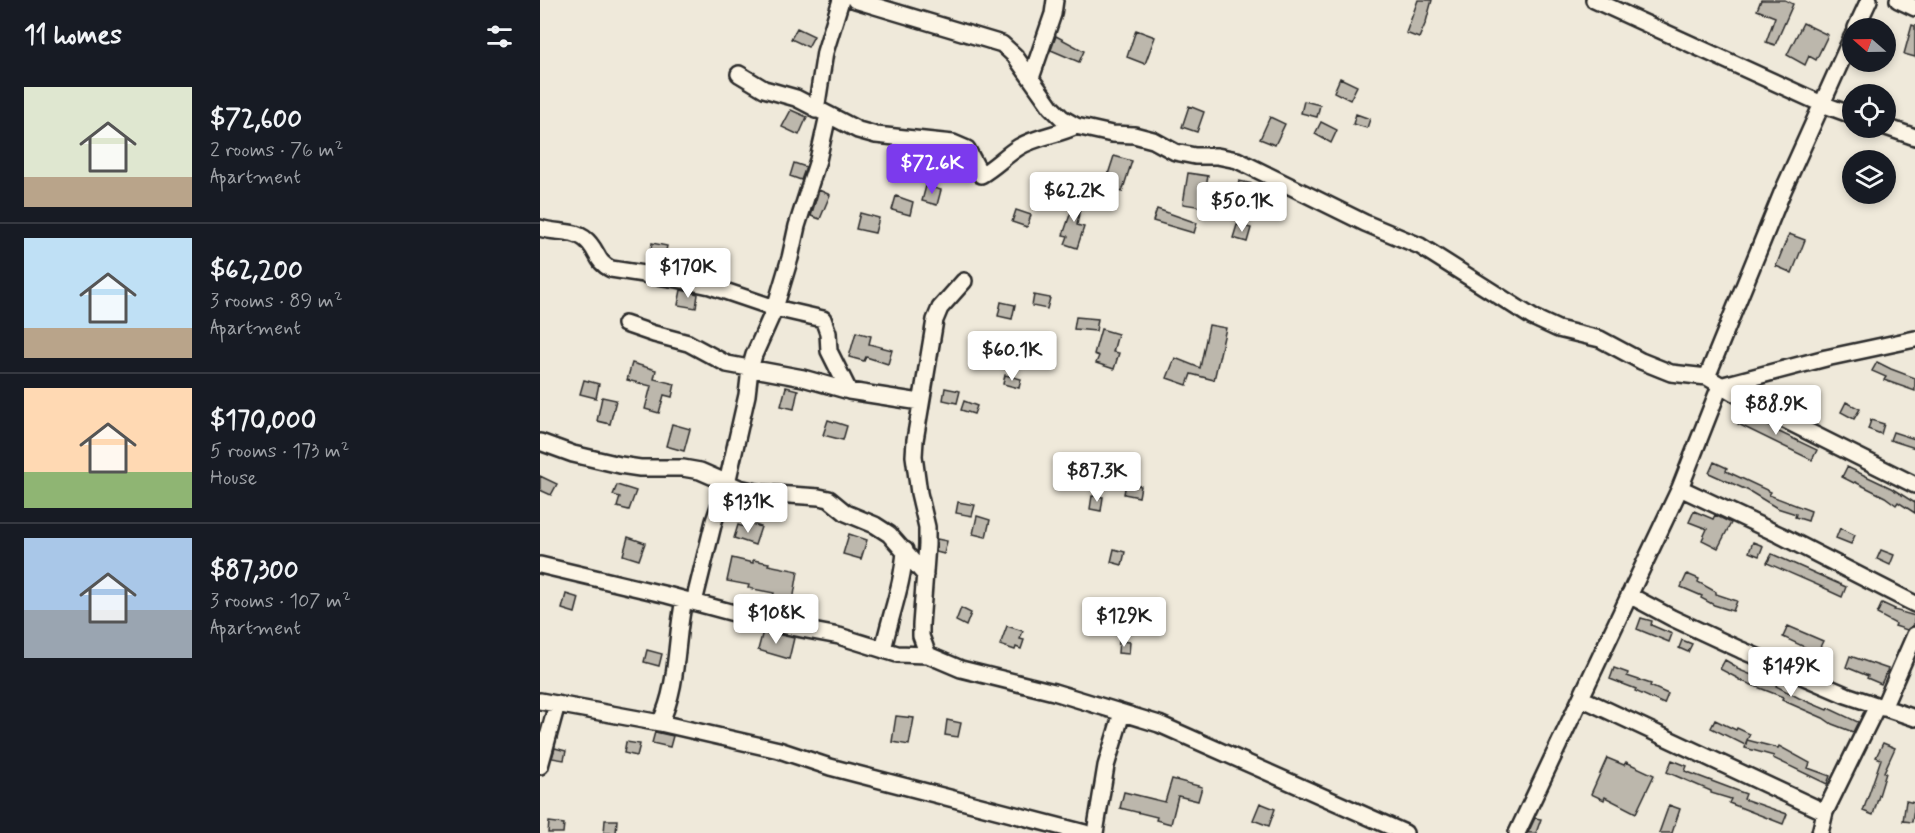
<!DOCTYPE html>
<meta charset="utf-8">
<style>
:root{--surface:#171b24;--page:#20242c;--text:#f1f3f6;--muted:#9ea1a6;--line:#363941;--accent:#7c3aed}
body{margin:0;font-family:Mynerve,sans-serif;background:var(--page);color:var(--text);height:100vh;display:flex;flex-direction:column;font-size:22px;white-space:nowrap}
*{box-sizing:border-box;margin:0}
p{font-size:20px;color:var(--muted)}
.icon{flex:none;width:33px;height:33px;fill:none;stroke:currentColor;stroke-width:2;stroke-linecap:round;stroke-linejoin:round}
.map{position:relative;flex:1;overflow:hidden}
.sheet{display:flex;flex-direction:column;background:var(--surface);width:540px}
.sheet>*{flex:none}
.needle{width:39px;rotate:290deg}
.tools{position:absolute;left:1302px;top:18px;display:grid;gap:12px}
.tools a{display:grid;place-items:center;width:54px;height:54px;border-radius:50%;background:var(--surface);box-shadow:0 3px 9px #0003;font-size:30px}
.price{position:absolute;translate:-50% -51px;padding:0 14px;border-radius:6px;background:#fff;color:#222;font-size:20px;line-height:39px;filter:drop-shadow(0 2px 3px #0008)}
.price::after{content:'';position:absolute;left:50%;top:36px;width:18px;height:14px;margin-left:-9px;background:inherit;clip-path:polygon(0 0,100% 0,50% 100%)}
.price.on{background:var(--accent);color:#fff}
ul{padding:0;list-style:none}
li{display:flex;align-items:center;gap:18px;height:150px;padding:0 24px}
li+li{border-top:2px solid var(--line)}
li span{display:grid;place-items:center;flex:none;width:168px;height:120px;border-radius:0px;color:#555}
li>.icon{margin-inline-start:auto}
span .icon{width:72px;height:72px;fill:#fffc;stroke-width:1}
li b{font-size:26px}
h2{display:flex;justify-content:space-between;align-items:center;height:72px;padding:0 24px;font-size:26px}
main{display:flex;flex:1;min-height:0}
.map>svg:first-child{display:block}
.building{fill:#bcb7ac;stroke:#2b2b2b;stroke-width:1.5}
.lines{fill:none;stroke-linecap:round;stroke-linejoin:round}
.minor-casing{stroke:#2b2b2b;stroke-width:20}
.minor{stroke:#fcf5e5;stroke-width:15}
</style>
<main>
<section class="sheet">
<h2>11 homes<svg class="icon" aria-label="filters" viewBox="0 0 24 24"><path d="M4 7h16M4 17h16"/><circle cx="9" cy="7" r="2"/><circle cx="15" cy="17" r="2"/></svg></h2>
<ul>
<li><span style="background:linear-gradient(#dfe7d0 75%,#b9a48a 0)"><svg class="icon" aria-label="home" viewBox="0 0 24 24"><path d="M3 11l9-7 9 7M6 9v11h12V9"/></svg></span><div><b>$72,600</b><p>2 rooms · 76 m²</p><p>Apartment</p></div></li>
<li><span style="background:linear-gradient(#bfe0f5 75%,#b9a48a 0)"><svg class="icon" aria-label="home" viewBox="0 0 24 24"><path d="M3 11l9-7 9 7M6 9v11h12V9"/></svg></span><div><b>$62,200</b><p>3 rooms · 89 m²</p><p>Apartment</p></div></li>
<li><span style="background:linear-gradient(#ffd9b3 70%,#8fb573 0)"><svg class="icon" aria-label="home" viewBox="0 0 24 24"><path d="M3 11l9-7 9 7M6 9v11h12V9"/></svg></span><div><b>$170,000</b><p>5 rooms · 173 m²</p><p>House</p></div></li>
<li><span style="background:linear-gradient(#a9c7e8 60%,#9aa5b1 0)"><svg class="icon" aria-label="home" viewBox="0 0 24 24"><path d="M3 11l9-7 9 7M6 9v11h12V9"/></svg></span><div><b>$87,300</b><p>3 rooms · 107 m²</p><p>Apartment</p></div></li>
</ul>
</section>
<div class="map">
<svg width="1375" height="833" viewBox="0 0 1375 833">
<rect width="100%" height="100%" fill="#efe9da"/>
<filter id="ink" filterUnits="userSpaceOnUse"><feTurbulence type="fractalNoise" baseFrequency=".0167" numOctaves="2"/><feDisplacementMap in="SourceGraphic" scale="12" xChannelSelector="R" yChannelSelector="G"/><feConvolveMatrix kernelMatrix="1 2 1 2 8 2 1 2 1" color-interpolation-filters="sRGB"/></filter>
<g filter="url(#ink)">
<path class="building" d="M878,0H892L886,22L879,38L866,33Z
M1221,0H1245L1253,4L1235,45L1226,42L1235,17L1217,10Z
M1263,23L1288,35L1276,60L1269,56L1265,65L1247,55Z
M1372,25L1375,26V57L1364,54Z
M257,28L274,36L268,47L251,39Z
M596,30L615,37L605,64L587,57Z
M516,36L544,51L539,62L511,50Z
M800,78L817,86L810,100L794,92Z
M764,101L780,105L777,117L761,113Z
M649,106L664,112L657,132L642,127Z
M251,110L267,117L259,135L242,127Z
M816,114L830,119L827,128L813,124Z
M730,117L745,124L735,145L720,139Z
M781,122L797,130L791,143L775,134Z
M574,156L592,161L582,192L564,187Z
M254,163L266,167L261,180L250,176Z
M648,173L668,176L662,207L643,204Z
M699,181L732,188L743,194L742,199H738L735,216L693,208Z
M386,186L401,190L397,205L382,201Z
M279,190L290,195L280,219L271,216Z
M537,195L542,196L537,225L544,227L537,248L525,244L528,236L523,235L532,209L528,208L530,197L536,198Z
M356,196L373,202L370,215L352,210Z
M617,209L657,223L654,233L613,221Z
M476,210L491,215L487,227L472,222Z
M320,213L339,218L335,233L316,229Z
M697,225L711,228L707,242L693,238Z
M1249,234L1265,240L1252,273L1236,266Z
M112,243L127,246L125,255L146,261L145,268H141V270L126,267L127,265L109,261Z
M141,290L158,294L156,308L138,305Z
M494,295L510,298L507,309L492,306Z
M461,302L475,305L472,319L458,316Z
M536,317L558,319L556,331L534,329Z
M669,325L686,328L674,380L651,374L647,385L627,378L635,358L660,368Z
M561,329L578,334L573,352L579,353L574,369L556,363L559,356L554,354Z
M316,332L331,336L329,344L352,350L348,364L326,357L324,361L309,357Z
M1337,362L1351,369L1375,378V391L1344,380L1346,377L1332,371Z
M92,363L116,370L114,379L135,384L132,397L124,395L119,413L105,409L111,386L87,380Z
M465,375L481,379L479,388L463,384Z
M44,380L59,384L56,398L40,394Z
M246,387L258,390L254,409L241,406Z
M405,388L420,391L417,403L403,400Z
M62,397L76,400L70,424L57,421Z
M424,401L437,406L434,414L421,410Z
M1306,402L1320,409L1314,419L1301,412Z
M1204,412L1236,429L1235,430L1277,450L1272,460L1198,424Z
M288,420L307,426L303,440L283,435Z
M1331,420L1344,424L1341,434L1328,429Z
M132,424L150,429L144,451L126,446Z
M1353,432L1375,439V448L1350,440Z
M1174,462L1187,468L1186,471L1231,492L1229,495L1271,511L1268,521L1255,517L1256,514L1237,508L1209,491L1169,473Z
M1307,467L1351,488L1375,503V513L1358,502L1356,505L1345,497L1315,482L1314,483L1302,477Z
M0,476L17,484L11,495L0,490Z
M586,483L601,486L599,497L584,494Z
M77,485L96,491L89,510L77,507L80,497L73,495Z
M552,496L563,497L561,511L550,509Z
M418,502L435,505L432,516L416,513Z
M1154,511L1173,519L1175,515L1191,523L1178,548L1162,540L1167,529L1149,522Z
M437,516L450,520L446,537L433,534Z
M209,523L221,527L215,545L194,538L198,525L208,528Z
M1300,528L1315,535L1311,544L1296,538Z
M309,534L327,540L321,559L303,554Z
M88,537L105,543L99,560L83,555Z
M397,539L407,541L404,554L396,552Z
M1213,542L1223,546L1219,556L1209,552Z
M574,549L585,552L582,565L571,562Z
M1341,550L1354,555L1350,565L1337,559Z
M1232,554L1306,587L1302,597L1289,591V590L1227,563Z
M192,558L213,563V560L229,563L228,565L258,571L253,601L233,597L234,593L208,588L209,585L187,581Z
M1147,574L1159,579L1158,582L1176,592V594L1197,601L1193,611L1174,605L1161,598L1162,596L1141,587Z
M26,594L39,598L35,613L22,609Z
M1342,603L1355,609L1354,610L1375,616L1373,626L1367,630L1355,626L1356,624L1337,614Z
M421,608L431,613L426,626L416,621Z
M1101,618L1112,621L1111,625L1132,634L1129,642L1097,629Z
M467,626L483,631L480,639L484,640L481,649L476,647L475,650L460,645Z
M1248,626L1283,641L1277,653L1243,637Z
M223,631L254,638L249,659L218,650Z
M1142,640L1152,644L1148,652L1139,648Z
M579,641L590,642L589,654L578,653Z
M107,650L122,654L119,666L104,662Z
M1310,656L1348,669L1341,684L1327,678L1328,676L1306,667Z
M1185,660L1197,667V669L1224,680L1225,677L1238,682L1236,686L1259,698L1287,710L1288,708L1318,722L1313,732L1292,724L1283,718L1251,704L1242,700L1243,697L1199,680V679L1180,669Z
M1074,668L1088,673L1087,676L1111,684L1110,686L1128,694L1124,704L1095,691L1096,689L1070,679Z
M356,716L374,718L369,745L352,742Z
M407,720L421,723L418,737L405,735Z
M1175,720L1196,730L1197,728L1210,734L1207,740L1238,748L1239,746L1270,763L1268,768L1290,776L1287,784L1233,758L1234,756L1205,748L1207,740L1205,745L1171,728Z
M115,732L133,736L130,747L112,743Z
M86,742L100,744L97,756L84,753Z
M1343,743L1355,748L1344,772L1346,773L1333,815L1323,811L1341,759L1336,757Z
M15,748L26,751L24,760L12,758Z
M1067,758L1084,765L1086,762L1114,775L1096,813L1065,797L1064,800L1051,794Z
M1132,760L1147,766L1145,771L1206,794L1204,799L1247,814L1243,824L1189,803L1191,799L1171,793V791L1127,772Z
M632,779L662,787L658,801L638,796L631,824L616,820L617,817L580,808L584,792L625,802Z
M1366,801L1375,803L1372,822L1363,821Z
M720,803L735,809L729,826L713,820Z
M1129,805L1140,809L1132,833H1119Z
M995,818L1001,819L996,833H988Z
M65,820H77L76,833H64Z
M9,822L24,824L23,833H8Z"/>
<g class="lines">
<defs>
<path id="minor" d="M315,0L462,44L475,56L511,107L522,118L536,126L572,134L594,135L613,140L635,152L655,156H677L697,160L825,223L880,246L992,317L1018,329L1060,339L1101,361L1131,373L1167,377
M1054,0L1282,104L1312,115
M1358,0L1375,8
M1316,28L1329,0
M1312,37L1242,193L1167,377L1213,404L1375,485
M199,74L224,89L256,98L318,130L336,135L413,143L427,149L441,175C455,167 466,155 479,147C497,136 518,135 536,126
M491,78L513,14L515,0
M276,110L285,52L301,0
M1346,127L1375,137
M0,228C16,234 38,228 50,244C59,255 57,262 71,269L137,279L170,286L235,308L283,319L288,333L289,351L309,391
M85,324L114,334L148,343L187,364L263,378L309,391L380,402
M0,442L33,454L80,465L100,468H143L160,471L199,488L221,493L279,497L289,499L306,513L335,525L349,534L385,575
M1140,488L1240,535L1375,604
M0,565L127,595L235,624L299,636L357,654L388,655L421,669L514,692L619,724L865,833
M1089,595L1132,618L1201,650L1306,695L1375,718
M154,602L174,521L187,483L207,395L210,369L214,355L235,308L250,258L257,226L278,160L288,115
M343,650C350,616 363,584 365,550
M388,655L381,636V625L387,545V527L379,493L374,456L375,440L395,320L400,308L424,281
M1041,698L1285,812L1280,833
M0,701L120,723L239,750L290,767L545,833
M1343,708L1375,635
M120,723C139,685 135,641 144,600
M0,766L17,704
M1285,812L1337,706
M555,833L566,766L582,713
M977,833L1140,488L1180,386L1286,358L1375,339"/>
</defs>
<use href="#minor" class="minor-casing"/>
<use href="#minor" class="minor"/>
</g>
</g>
</svg>
<div class="tools">
<a><svg class="needle" viewBox="-14 -14 28 28"><path d="M0-13l5 13h-10z" fill="#e53935"/><path d="M0 13l5-13h-10z" fill="#9ea1a6"/></svg></a>
<a><svg class="icon" aria-label="locate" viewBox="0 0 24 24"><circle cx="12" cy="12" r="6"/><path d="M12 2v4M12 18v4M2 12h4M18 12h4"/></svg></a>
<a><svg class="icon" aria-label="layers" viewBox="0 0 24 24"><path d="M12 4l9 5-9 5-9-5zM3 14l9 5 9-5"/></svg></a>
</div>
<b class="price on" style="left:392px;top:195px">$72.6K</b>
<b class="price" style="left:534px;top:223px">$62.2K</b>
<b class="price" style="left:702px;top:233px">$50.1K</b>
<b class="price" style="left:148px;top:299px">$170K</b>
<b class="price" style="left:472px;top:382px">$60.1K</b>
<b class="price" style="left:1236px;top:436px">$88.9K</b>
<b class="price" style="left:557px;top:503px">$87.3K</b>
<b class="price" style="left:208px;top:534px">$131K</b>
<b class="price" style="left:236px;top:645px">$108K</b>
<b class="price" style="left:584px;top:648px">$129K</b>
<b class="price" style="left:1251px;top:698px">$149K</b>
</div>
</main>
